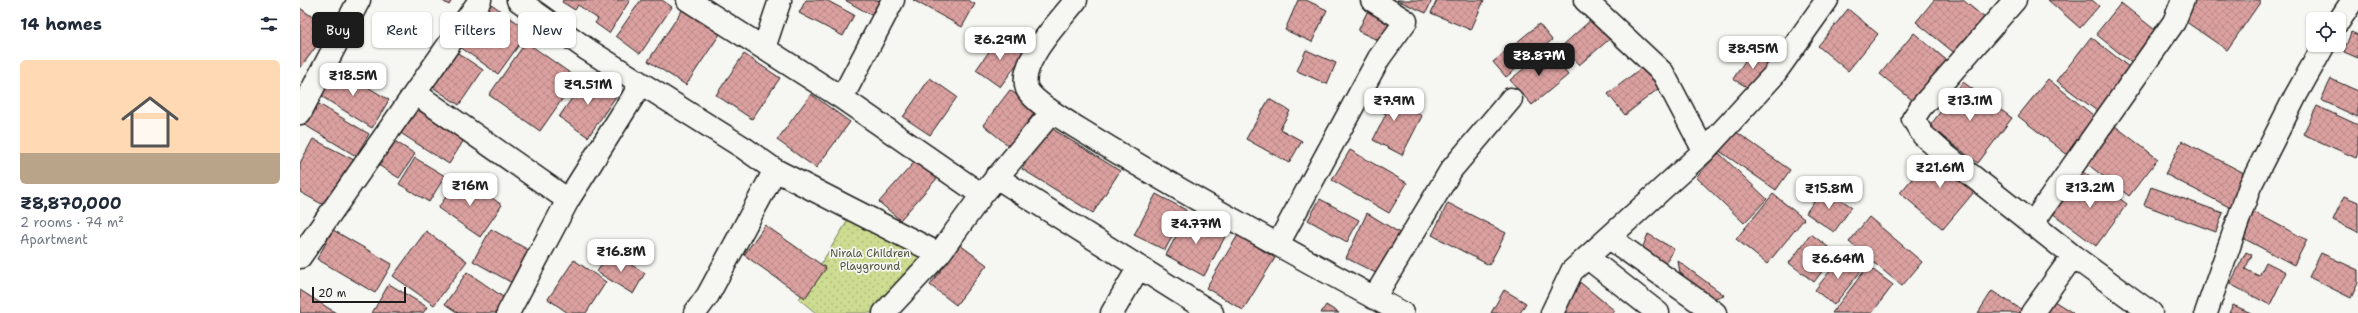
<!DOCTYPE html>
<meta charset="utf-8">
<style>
:root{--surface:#fff;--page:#f6f6f7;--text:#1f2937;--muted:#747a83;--line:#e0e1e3;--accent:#1c1c1c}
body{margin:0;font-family:"Shantell Sans",sans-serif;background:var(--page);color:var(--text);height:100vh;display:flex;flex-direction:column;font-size:15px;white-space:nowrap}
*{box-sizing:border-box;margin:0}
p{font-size:13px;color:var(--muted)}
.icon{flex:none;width:22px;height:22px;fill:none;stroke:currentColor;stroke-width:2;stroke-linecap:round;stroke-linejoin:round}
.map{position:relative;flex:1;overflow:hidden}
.details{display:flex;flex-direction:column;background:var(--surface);width:300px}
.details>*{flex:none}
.banner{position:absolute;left:12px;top:12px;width:380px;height:36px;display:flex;gap:8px}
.controls{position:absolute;left:2006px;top:12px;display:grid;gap:8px}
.controls a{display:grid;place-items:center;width:40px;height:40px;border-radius:6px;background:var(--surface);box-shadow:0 1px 3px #0004;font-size:20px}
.scale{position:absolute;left:12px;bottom:10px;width:94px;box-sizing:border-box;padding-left:4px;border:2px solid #1c1c1c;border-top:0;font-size:11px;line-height:14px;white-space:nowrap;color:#1c1c1c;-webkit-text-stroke:3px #f6f6f2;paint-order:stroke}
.price{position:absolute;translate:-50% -34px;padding:0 9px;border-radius:8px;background:#fff;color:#222;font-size:13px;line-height:26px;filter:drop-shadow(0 1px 2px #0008)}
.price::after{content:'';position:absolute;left:50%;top:24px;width:12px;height:9px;margin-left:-6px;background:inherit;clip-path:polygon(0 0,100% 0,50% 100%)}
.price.active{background:var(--accent);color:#fff}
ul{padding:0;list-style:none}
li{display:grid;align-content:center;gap:8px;height:212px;padding:0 20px}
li+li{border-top:1px solid var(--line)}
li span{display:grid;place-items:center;height:124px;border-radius:6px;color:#555}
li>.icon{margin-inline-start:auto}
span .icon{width:72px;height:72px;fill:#fffc;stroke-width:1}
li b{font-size:17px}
h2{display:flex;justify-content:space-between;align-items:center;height:48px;padding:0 20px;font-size:17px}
.chip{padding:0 14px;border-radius:6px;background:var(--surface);box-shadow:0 1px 3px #0004;font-size:14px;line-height:36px}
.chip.active{background:var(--accent);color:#fff}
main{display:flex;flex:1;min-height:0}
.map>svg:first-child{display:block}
.park{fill:url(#park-dots);stroke:#747c56}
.building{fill:url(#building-cross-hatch);stroke:#1c1c1c}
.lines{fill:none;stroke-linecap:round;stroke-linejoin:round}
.street-casing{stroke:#1c1c1c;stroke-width:25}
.street{stroke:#f6f6f2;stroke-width:22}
.labels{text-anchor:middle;stroke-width:3.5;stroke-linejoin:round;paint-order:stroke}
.park-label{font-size:11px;fill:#51563f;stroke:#f6f6f2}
</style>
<main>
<section class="details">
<h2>14 homes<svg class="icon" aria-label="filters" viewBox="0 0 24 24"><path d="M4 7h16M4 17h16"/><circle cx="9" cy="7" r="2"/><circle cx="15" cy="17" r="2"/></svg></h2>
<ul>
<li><span style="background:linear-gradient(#ffd9b3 75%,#b9a48a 0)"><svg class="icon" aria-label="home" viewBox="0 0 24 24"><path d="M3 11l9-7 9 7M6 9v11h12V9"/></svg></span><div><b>₹8,870,000</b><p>2 rooms · 74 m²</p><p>Apartment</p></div></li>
</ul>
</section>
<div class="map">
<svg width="2058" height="313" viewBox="0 0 2058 313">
<defs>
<pattern id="park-dots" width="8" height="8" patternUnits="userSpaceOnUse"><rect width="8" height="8" fill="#cddc90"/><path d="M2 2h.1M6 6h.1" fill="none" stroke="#afbc7c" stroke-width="1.8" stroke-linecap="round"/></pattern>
<pattern id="building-cross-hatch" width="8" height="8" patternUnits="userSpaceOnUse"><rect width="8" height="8" fill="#dba1a0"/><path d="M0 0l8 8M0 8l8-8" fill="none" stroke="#bb8a89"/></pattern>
</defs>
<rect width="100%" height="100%" fill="#f6f6f2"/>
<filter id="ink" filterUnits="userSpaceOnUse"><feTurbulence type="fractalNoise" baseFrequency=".025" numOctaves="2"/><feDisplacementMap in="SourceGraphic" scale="8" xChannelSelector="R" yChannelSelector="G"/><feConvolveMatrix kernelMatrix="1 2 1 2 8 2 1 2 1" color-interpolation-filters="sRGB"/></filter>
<g filter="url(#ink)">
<path class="park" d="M560,201L628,254L575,313H516L499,299Z"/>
<path class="building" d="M141,0H152L149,5Z
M263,0H330L309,33L295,23L298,19L278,5L275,10L262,2Z
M341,0H362L372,7L340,54L316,36Z
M506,0H526L554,15L543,36L499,13Z
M545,0H580L571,15Z
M613,0H667L675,4L662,27Z
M998,0H1006L1027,10L1012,42L985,30Z
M1097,0H1132L1126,13Z
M1137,0H1184L1171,30L1131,13Z
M1634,0H1663L1686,19L1657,55L1616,22Z
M1748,0H1792L1799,6L1780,28Z
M1892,0H1959L1961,1L1927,50L1879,17Z
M187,1L229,31L198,74L156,44Z
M1821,3L1860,34L1834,65L1796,34Z
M1070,6L1097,19L1086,44L1058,31Z
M0,8L29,29L1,67H0Z
M383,9L420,34L386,85L348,61Z
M1548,9L1578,34L1548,71L1518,46Z
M1294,17L1312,37L1279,65L1262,46Z
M1239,24L1252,40L1206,77L1193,62Z
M2051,32L2058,35V58L2044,52Z
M1614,33L1650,63L1617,104L1580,74Z
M700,36L725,53L700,87L676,70Z
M1791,37L1834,71L1801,114L1757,81Z
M226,42L277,78L240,131L189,95Z
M152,49L183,70L159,105L128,84Z
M1248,49L1268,75L1232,105L1210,80Z
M1453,49L1472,63L1454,91L1433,79Z
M1006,50L1036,63L1027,84L997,71Z
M444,54L480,78L452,119L416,95Z
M1346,64L1363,85L1325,115L1308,94Z
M33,66L89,100L72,128L16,93Z
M288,75L317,95L288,137L259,117Z
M630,78L657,97L630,135L603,117Z
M1748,79L1798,119L1769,156L1718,116Z
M2031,79L2058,91V117L2021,100Z
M1663,82L1712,118L1678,163L1629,127Z
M1071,89L1122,116L1102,155L1073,140L1086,114L1064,102Z
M710,90L737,110L709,146L683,125Z
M511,94L550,122L516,168L477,140Z
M969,99L990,111L980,129L1002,141L989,163L946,139Z
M12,100L69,134L56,156L0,122Z
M117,104L167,135L149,164L99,132Z
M2017,106L2058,125V153L2056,158L2003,134Z
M748,126L820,171L793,213L722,169Z
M1815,126L1858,159L1829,196L1786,163Z
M1435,131L1490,170L1476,190L1418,150Z
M90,138L115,154L99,178L75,163Z
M13,139L54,160L29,208L0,192V163Z
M1882,141L1948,175L1931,208L1865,174Z
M1637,149L1679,186L1643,229L1600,193Z
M1050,150L1107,183L1089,213L1032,180Z
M1419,153L1467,199L1444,223L1396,177Z
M619,157L640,175L600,220L579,202Z
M115,158L145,176L129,202L99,184Z
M1783,172L1827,204L1796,246L1752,213Z
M161,176L202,205L180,237L138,208Z
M1851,187L1923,213L1916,232L1844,205Z
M1523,188L1552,207L1534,232L1506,213Z
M856,194L886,210L865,250L834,235Z
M1473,194L1504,219L1467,264L1436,239Z
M2044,196L2058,202V232L2033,220Z
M1020,199L1059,220L1047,242L1008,220Z
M1148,203L1206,233L1189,265L1132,235Z
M1954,212L2007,240L1994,265L1941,237Z
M1067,213L1103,235L1080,275L1046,258Z
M888,214L926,235L904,276L866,255Z
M1569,217L1622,262L1602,286L1549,242Z
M465,225L526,268L505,298L444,255Z
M191,229L232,252L214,284L173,261Z
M33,230L92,264L75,293L17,259Z
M126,231L167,261L134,305L93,276Z
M1348,234L1374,249L1364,265L1342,249Z
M1511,234L1536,253L1514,282L1489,263Z
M938,235L975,258L943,310L906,288Z
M660,245L687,265L656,305L630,285Z
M309,252L345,273L333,294L297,272Z
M1946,252L1952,255L1945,269L1959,276L1966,262L1986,272L1970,305L1930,284Z
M2021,253L2058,270V283L2051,298L2009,277Z
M1542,256L1561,271L1534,305L1515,290Z
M274,260L306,282L286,313H268L248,299Z
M1378,261L1424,295L1409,300L1380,273Z
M1568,266L1593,285L1572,313H1532Z
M167,272L209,301L201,313H158L145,304Z
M1276,279L1315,311L1313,313H1263Z
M89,284L127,307L123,313H72Z
M0,290L36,313H0Z
M1204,290L1226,303L1220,313H1191Z
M1692,291L1727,313H1678Z
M1754,301L1773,313H1746Z
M1026,305L1039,313H1021Z
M1933,305L1951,313H1929Z"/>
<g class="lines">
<defs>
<path id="street" d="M218,0L288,50L444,148L475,170L639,254
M388,0L542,98L682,195
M776,0C761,20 717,63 727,89C733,103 778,128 792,137C893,199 998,256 1102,313
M1285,0L1363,73L1404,151
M1715,0L1621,107L1613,119L1623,135L1643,153L1773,256
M2039,21L2053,0
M464,48L480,0
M115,93L268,200L341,84
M542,98L593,0
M0,113L59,0
M696,177L912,313
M1732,224L1874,22L1883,0
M1311,239L1415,313
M978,244L1079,58L1106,21L1072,0
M0,257L180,0
M1288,258L1358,313
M1074,298L1151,170L1211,99
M208,313L268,200
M395,313L408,295L475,170
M584,313L639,254L682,195L752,112
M812,313L839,267
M1252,313L1272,271L1404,151L1473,76L1527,0
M1732,313L1773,256L1851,313
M1906,313L1950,186L1996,95L2024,45"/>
</defs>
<use href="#street" class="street-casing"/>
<use href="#street" class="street"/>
</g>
</g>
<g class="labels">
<g class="park-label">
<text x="570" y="257">Nirala Children<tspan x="570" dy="13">Playground</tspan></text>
</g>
</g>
</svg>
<div class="controls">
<a><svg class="icon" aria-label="locate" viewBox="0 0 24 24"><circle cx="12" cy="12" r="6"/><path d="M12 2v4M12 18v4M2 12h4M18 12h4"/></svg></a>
</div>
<div class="scale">20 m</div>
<b class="price" style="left:700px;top:61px">₹6.29M</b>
<b class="price" style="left:1453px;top:70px">₹8.95M</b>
<b class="price active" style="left:1239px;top:77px">₹8.87M</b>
<b class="price" style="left:53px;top:97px">₹18.5M</b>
<b class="price" style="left:288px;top:106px">₹9.51M</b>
<b class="price" style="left:1094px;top:122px">₹7.9M</b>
<b class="price" style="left:1670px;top:122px">₹13.1M</b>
<b class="price" style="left:1640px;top:189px">₹21.6M</b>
<b class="price" style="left:170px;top:207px">₹16M</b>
<b class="price" style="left:1790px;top:209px">₹13.2M</b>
<b class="price" style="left:1529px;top:210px">₹15.8M</b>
<b class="price" style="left:896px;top:245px">₹4.77M</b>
<b class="price" style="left:321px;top:273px">₹16.8M</b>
<b class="price" style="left:1538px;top:280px">₹6.64M</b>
<div class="banner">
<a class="chip active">Buy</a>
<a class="chip">Rent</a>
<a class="chip">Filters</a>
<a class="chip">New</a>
</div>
</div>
</main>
